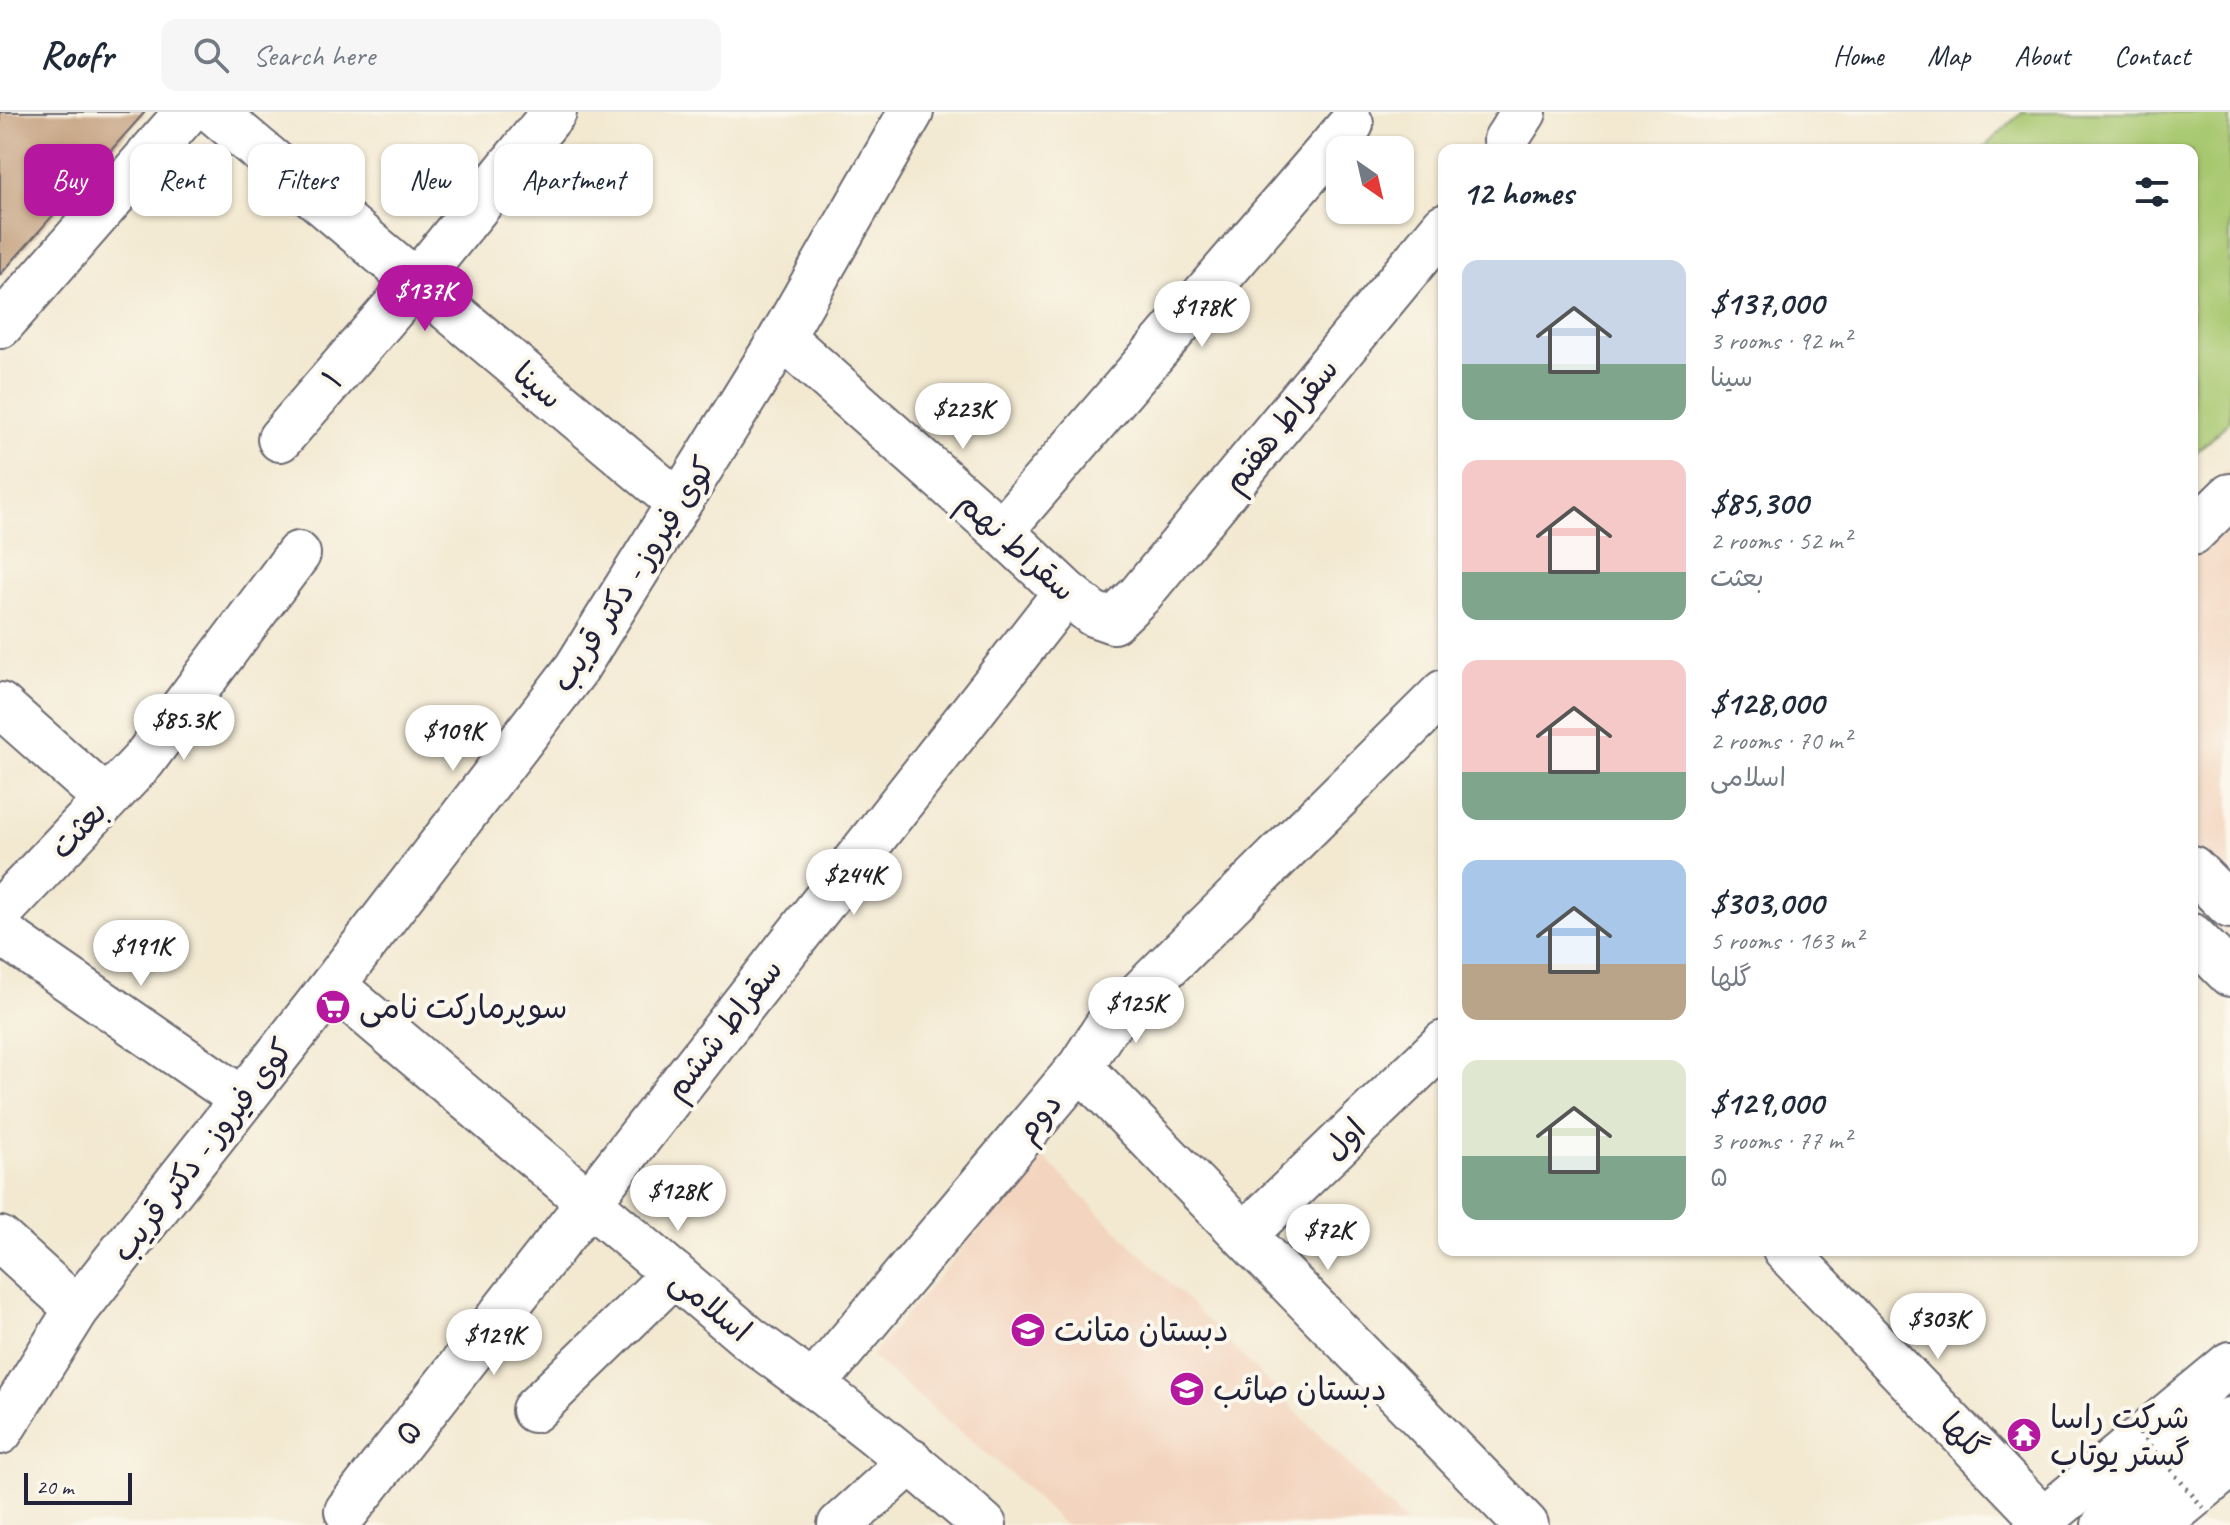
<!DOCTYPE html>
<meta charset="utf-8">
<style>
:root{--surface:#fff;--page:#f6f6f7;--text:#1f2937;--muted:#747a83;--line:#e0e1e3;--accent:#b5179e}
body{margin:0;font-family:Caveat,"Playpen Sans Arabic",sans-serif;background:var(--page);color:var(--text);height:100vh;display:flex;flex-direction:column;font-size:30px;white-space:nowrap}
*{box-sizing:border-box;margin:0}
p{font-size:26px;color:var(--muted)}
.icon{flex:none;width:44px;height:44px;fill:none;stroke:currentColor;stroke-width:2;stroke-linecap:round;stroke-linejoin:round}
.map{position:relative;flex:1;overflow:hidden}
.panel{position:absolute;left:1438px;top:32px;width:760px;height:1112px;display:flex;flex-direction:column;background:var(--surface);border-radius:16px;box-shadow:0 2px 6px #0004}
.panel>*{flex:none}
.hud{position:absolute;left:24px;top:32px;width:760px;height:72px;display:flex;gap:16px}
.needle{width:52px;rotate:146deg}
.controls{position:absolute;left:1326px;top:24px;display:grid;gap:16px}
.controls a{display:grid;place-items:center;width:88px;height:88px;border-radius:16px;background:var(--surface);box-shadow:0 2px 6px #0004;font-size:40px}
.scale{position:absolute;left:24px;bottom:20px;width:108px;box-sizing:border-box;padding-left:8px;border:4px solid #22223b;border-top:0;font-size:22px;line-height:28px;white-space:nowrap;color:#22223b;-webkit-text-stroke:6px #fbf7ec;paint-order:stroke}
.price{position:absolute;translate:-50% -68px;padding:0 18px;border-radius:28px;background:#fff;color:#222;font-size:26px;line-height:52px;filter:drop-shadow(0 2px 4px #0008)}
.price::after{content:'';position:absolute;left:50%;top:48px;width:24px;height:18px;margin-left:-12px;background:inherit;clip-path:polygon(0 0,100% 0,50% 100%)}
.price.current{background:var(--accent);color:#fff}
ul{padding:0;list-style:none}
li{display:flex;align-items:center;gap:24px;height:200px;padding:0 24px}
li span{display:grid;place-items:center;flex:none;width:224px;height:160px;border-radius:16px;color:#555}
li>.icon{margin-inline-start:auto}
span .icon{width:96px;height:96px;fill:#fffc;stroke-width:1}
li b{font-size:34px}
h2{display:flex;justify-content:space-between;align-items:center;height:96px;padding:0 24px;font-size:34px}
.chip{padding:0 28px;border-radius:16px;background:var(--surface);box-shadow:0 2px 6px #0004;font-size:28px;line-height:72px}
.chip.current{background:var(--accent);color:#fff}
header{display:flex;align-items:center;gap:48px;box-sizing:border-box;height:112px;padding:0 40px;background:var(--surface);border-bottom:2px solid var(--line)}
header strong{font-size:38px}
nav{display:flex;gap:44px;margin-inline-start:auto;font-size:28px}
.search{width:560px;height:72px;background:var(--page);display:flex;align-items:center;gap:20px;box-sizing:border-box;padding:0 28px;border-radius:16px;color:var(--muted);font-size:30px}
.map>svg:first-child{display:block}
.built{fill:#f3d4be}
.green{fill:#a8c870;stroke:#657556;stroke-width:2}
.building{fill:#c39e7c}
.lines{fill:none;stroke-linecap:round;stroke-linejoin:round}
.minor-casing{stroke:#6b6870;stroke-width:48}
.major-casing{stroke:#6b6870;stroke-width:48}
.minor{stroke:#fff;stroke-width:44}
.major{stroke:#fff;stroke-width:44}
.path-bridge{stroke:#6b6870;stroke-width:5;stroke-dasharray:2 6;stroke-linecap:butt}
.labels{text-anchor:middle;stroke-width:8;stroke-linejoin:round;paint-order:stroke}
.street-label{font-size:32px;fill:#22223b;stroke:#fbf7ec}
.poi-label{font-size:32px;fill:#22223b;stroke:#fbf7ec;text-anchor:start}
</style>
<header>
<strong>Roofr</strong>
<div class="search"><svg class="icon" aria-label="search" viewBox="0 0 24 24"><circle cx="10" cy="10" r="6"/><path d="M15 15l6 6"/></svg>Search here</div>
<nav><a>Home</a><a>Map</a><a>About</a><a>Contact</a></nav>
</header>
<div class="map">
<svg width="2230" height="1413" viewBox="0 0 2230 1413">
<rect width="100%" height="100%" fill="#fbf7ec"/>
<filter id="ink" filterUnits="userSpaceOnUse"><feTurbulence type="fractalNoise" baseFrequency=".0125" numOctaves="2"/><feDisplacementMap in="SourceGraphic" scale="16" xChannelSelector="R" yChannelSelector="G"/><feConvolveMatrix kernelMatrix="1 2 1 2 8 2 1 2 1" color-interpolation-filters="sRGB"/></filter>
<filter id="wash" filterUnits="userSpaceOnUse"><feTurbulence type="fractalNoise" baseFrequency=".006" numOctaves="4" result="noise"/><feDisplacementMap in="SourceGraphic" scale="32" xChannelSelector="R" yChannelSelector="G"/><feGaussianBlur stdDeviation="1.8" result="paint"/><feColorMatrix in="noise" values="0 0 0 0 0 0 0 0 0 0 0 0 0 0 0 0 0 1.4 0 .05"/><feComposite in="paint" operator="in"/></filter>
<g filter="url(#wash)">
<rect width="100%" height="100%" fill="#f3e9d1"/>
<path class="built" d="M2230,355V828L2192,792V390Z
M1042,1044L1191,1192L1408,1413H1064L1010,1361L871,1244Z"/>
<path class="green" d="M2022,0H2230V309L2192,344V38H1981Z"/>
<g id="blocks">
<path class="building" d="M0,0H145L0,163Z"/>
</g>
</g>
<g filter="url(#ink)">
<use href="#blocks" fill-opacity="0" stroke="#6b6870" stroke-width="2"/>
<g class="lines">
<defs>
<path id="minor" d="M214,0L679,391
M1506,28L1524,0
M0,214L187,0
M782,225L1001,419L1066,480L1093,502L1113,509L1139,484L1444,114
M280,327L416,170L554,0
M1001,419L1351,12
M2192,421L2230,384
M0,593L106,687
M2192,756L2230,794
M0,800L143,649L298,442
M0,820L242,987
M2192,824L2230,862
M333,873L750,1227C831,1285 909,1347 984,1413
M1080,955L1526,1413
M1244,1123L1444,931
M1785,1138L2043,1407
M814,1272L1080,955L1106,915L1444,580
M534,1298L674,1162
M347,1399L1066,480
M840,1413L911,1349
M2104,1413L2230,1308"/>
<path id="major" d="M0,1127L77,1197
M0,1320L77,1197L333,873L576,557L782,225L911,0
M2036,1413L2230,1252
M2158,1413L2230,1353"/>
</defs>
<use href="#minor" class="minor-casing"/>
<use href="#major" class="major-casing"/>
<use href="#minor" class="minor"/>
<use href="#major" class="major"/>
<path class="path-bridge" d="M2124,1303L2206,1399"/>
</g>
</g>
<defs>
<symbol id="supermarket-disc" viewBox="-11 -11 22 22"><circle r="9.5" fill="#b5179e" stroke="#fbf7ec"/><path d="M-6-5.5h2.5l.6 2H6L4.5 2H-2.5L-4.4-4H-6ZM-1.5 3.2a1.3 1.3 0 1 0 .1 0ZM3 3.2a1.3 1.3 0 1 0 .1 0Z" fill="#fff"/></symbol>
<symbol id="school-disc" viewBox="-11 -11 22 22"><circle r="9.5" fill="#b5179e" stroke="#fbf7ec"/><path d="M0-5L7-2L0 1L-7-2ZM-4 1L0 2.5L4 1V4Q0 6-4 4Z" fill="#fff"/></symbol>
<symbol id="temple-disc" viewBox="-11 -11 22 22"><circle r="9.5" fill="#b5179e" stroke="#fbf7ec"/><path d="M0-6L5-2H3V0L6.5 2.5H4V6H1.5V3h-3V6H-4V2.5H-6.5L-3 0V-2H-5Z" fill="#fff"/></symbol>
</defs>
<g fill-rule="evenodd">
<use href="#supermarket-disc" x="313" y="875" width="40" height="40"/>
<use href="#school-disc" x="1008" y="1198" width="40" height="40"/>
<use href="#school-disc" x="1167" y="1257" width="40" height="40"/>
<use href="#temple-disc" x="2004" y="1303" width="40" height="40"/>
</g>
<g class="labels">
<g class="street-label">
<text transform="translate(332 267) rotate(-49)" y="11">۱</text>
<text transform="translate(538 273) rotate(40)" y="11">سینا</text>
<text transform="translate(1280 313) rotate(-51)" y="11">سقراط هفتم</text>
<text transform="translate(1017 434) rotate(42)" y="11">سقراط نهم</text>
<text transform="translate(633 462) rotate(-57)" y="11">کوی فیروز - دکتر قریب</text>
<text transform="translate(78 717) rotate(-47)" y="11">بعثت</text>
<text transform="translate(723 917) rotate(-52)" y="11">سقراط ششم</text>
<text transform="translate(1038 1005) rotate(-50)" y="11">دوم</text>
<text transform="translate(1344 1027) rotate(-44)" y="11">اول</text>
<text transform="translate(202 1038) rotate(-52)" y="11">کوی فیروز - دکتر قریب</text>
<text transform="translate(711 1193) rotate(40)" y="11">اسلامی</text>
<text transform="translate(408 1320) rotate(-52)" y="11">۵</text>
<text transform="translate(1964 1324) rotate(46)" y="11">گلها</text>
</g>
<g class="poi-label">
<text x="359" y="906">سوپرمارکت نامی</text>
<text x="1054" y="1229">دبستان متانت</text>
<text x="1213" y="1288">دبستان صائب</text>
<text x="2050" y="1316">شرکت راسا<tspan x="2050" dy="37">گستر یوتاب</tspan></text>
</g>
</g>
</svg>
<div class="controls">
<a><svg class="needle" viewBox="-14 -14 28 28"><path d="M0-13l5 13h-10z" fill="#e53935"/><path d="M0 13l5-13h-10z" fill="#747a83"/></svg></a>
</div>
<div class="scale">20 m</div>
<b class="price current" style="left:425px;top:221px">$137K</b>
<b class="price" style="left:1202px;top:237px">$178K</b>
<b class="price" style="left:963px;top:339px">$223K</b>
<b class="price" style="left:184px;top:650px">$85.3K</b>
<b class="price" style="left:453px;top:661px">$109K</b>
<b class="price" style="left:854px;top:805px">$244K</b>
<b class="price" style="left:141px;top:876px">$191K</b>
<b class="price" style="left:1136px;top:933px">$125K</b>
<b class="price" style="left:678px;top:1121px">$128K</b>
<b class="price" style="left:1328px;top:1160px">$72K</b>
<b class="price" style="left:1938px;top:1249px">$303K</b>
<b class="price" style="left:494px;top:1265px">$129K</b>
<div class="hud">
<a class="chip current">Buy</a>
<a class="chip">Rent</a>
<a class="chip">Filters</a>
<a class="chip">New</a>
<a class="chip">Apartment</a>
</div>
<section class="panel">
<h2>12 homes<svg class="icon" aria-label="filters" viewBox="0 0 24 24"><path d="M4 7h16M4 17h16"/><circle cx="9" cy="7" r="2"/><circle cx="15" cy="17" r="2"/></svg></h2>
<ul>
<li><span style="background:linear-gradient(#c9d6e8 65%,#7fa58c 0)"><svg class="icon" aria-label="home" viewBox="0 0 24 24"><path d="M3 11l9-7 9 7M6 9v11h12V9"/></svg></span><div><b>$137,000</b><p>3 rooms · 92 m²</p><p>سینا</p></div></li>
<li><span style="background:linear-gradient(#f6c9c9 70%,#7fa58c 0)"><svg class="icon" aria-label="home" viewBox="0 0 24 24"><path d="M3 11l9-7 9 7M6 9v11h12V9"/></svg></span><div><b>$85,300</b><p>2 rooms · 52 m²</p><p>بعثت</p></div></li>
<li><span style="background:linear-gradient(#f6c9c9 70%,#7fa58c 0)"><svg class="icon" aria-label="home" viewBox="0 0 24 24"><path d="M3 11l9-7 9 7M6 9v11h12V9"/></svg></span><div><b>$128,000</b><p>2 rooms · 70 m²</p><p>اسلامی</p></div></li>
<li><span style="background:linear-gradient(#a9c7e8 65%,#b9a48a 0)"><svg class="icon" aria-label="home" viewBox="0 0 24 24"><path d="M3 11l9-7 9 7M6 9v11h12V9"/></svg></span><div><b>$303,000</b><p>5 rooms · 163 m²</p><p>گلها</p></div></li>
<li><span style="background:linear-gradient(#dfe7d0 60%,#7fa58c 0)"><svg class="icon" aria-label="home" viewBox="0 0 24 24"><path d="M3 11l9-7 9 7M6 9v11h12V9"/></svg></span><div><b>$129,000</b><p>3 rooms · 77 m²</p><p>۵</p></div></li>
</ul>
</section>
</div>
